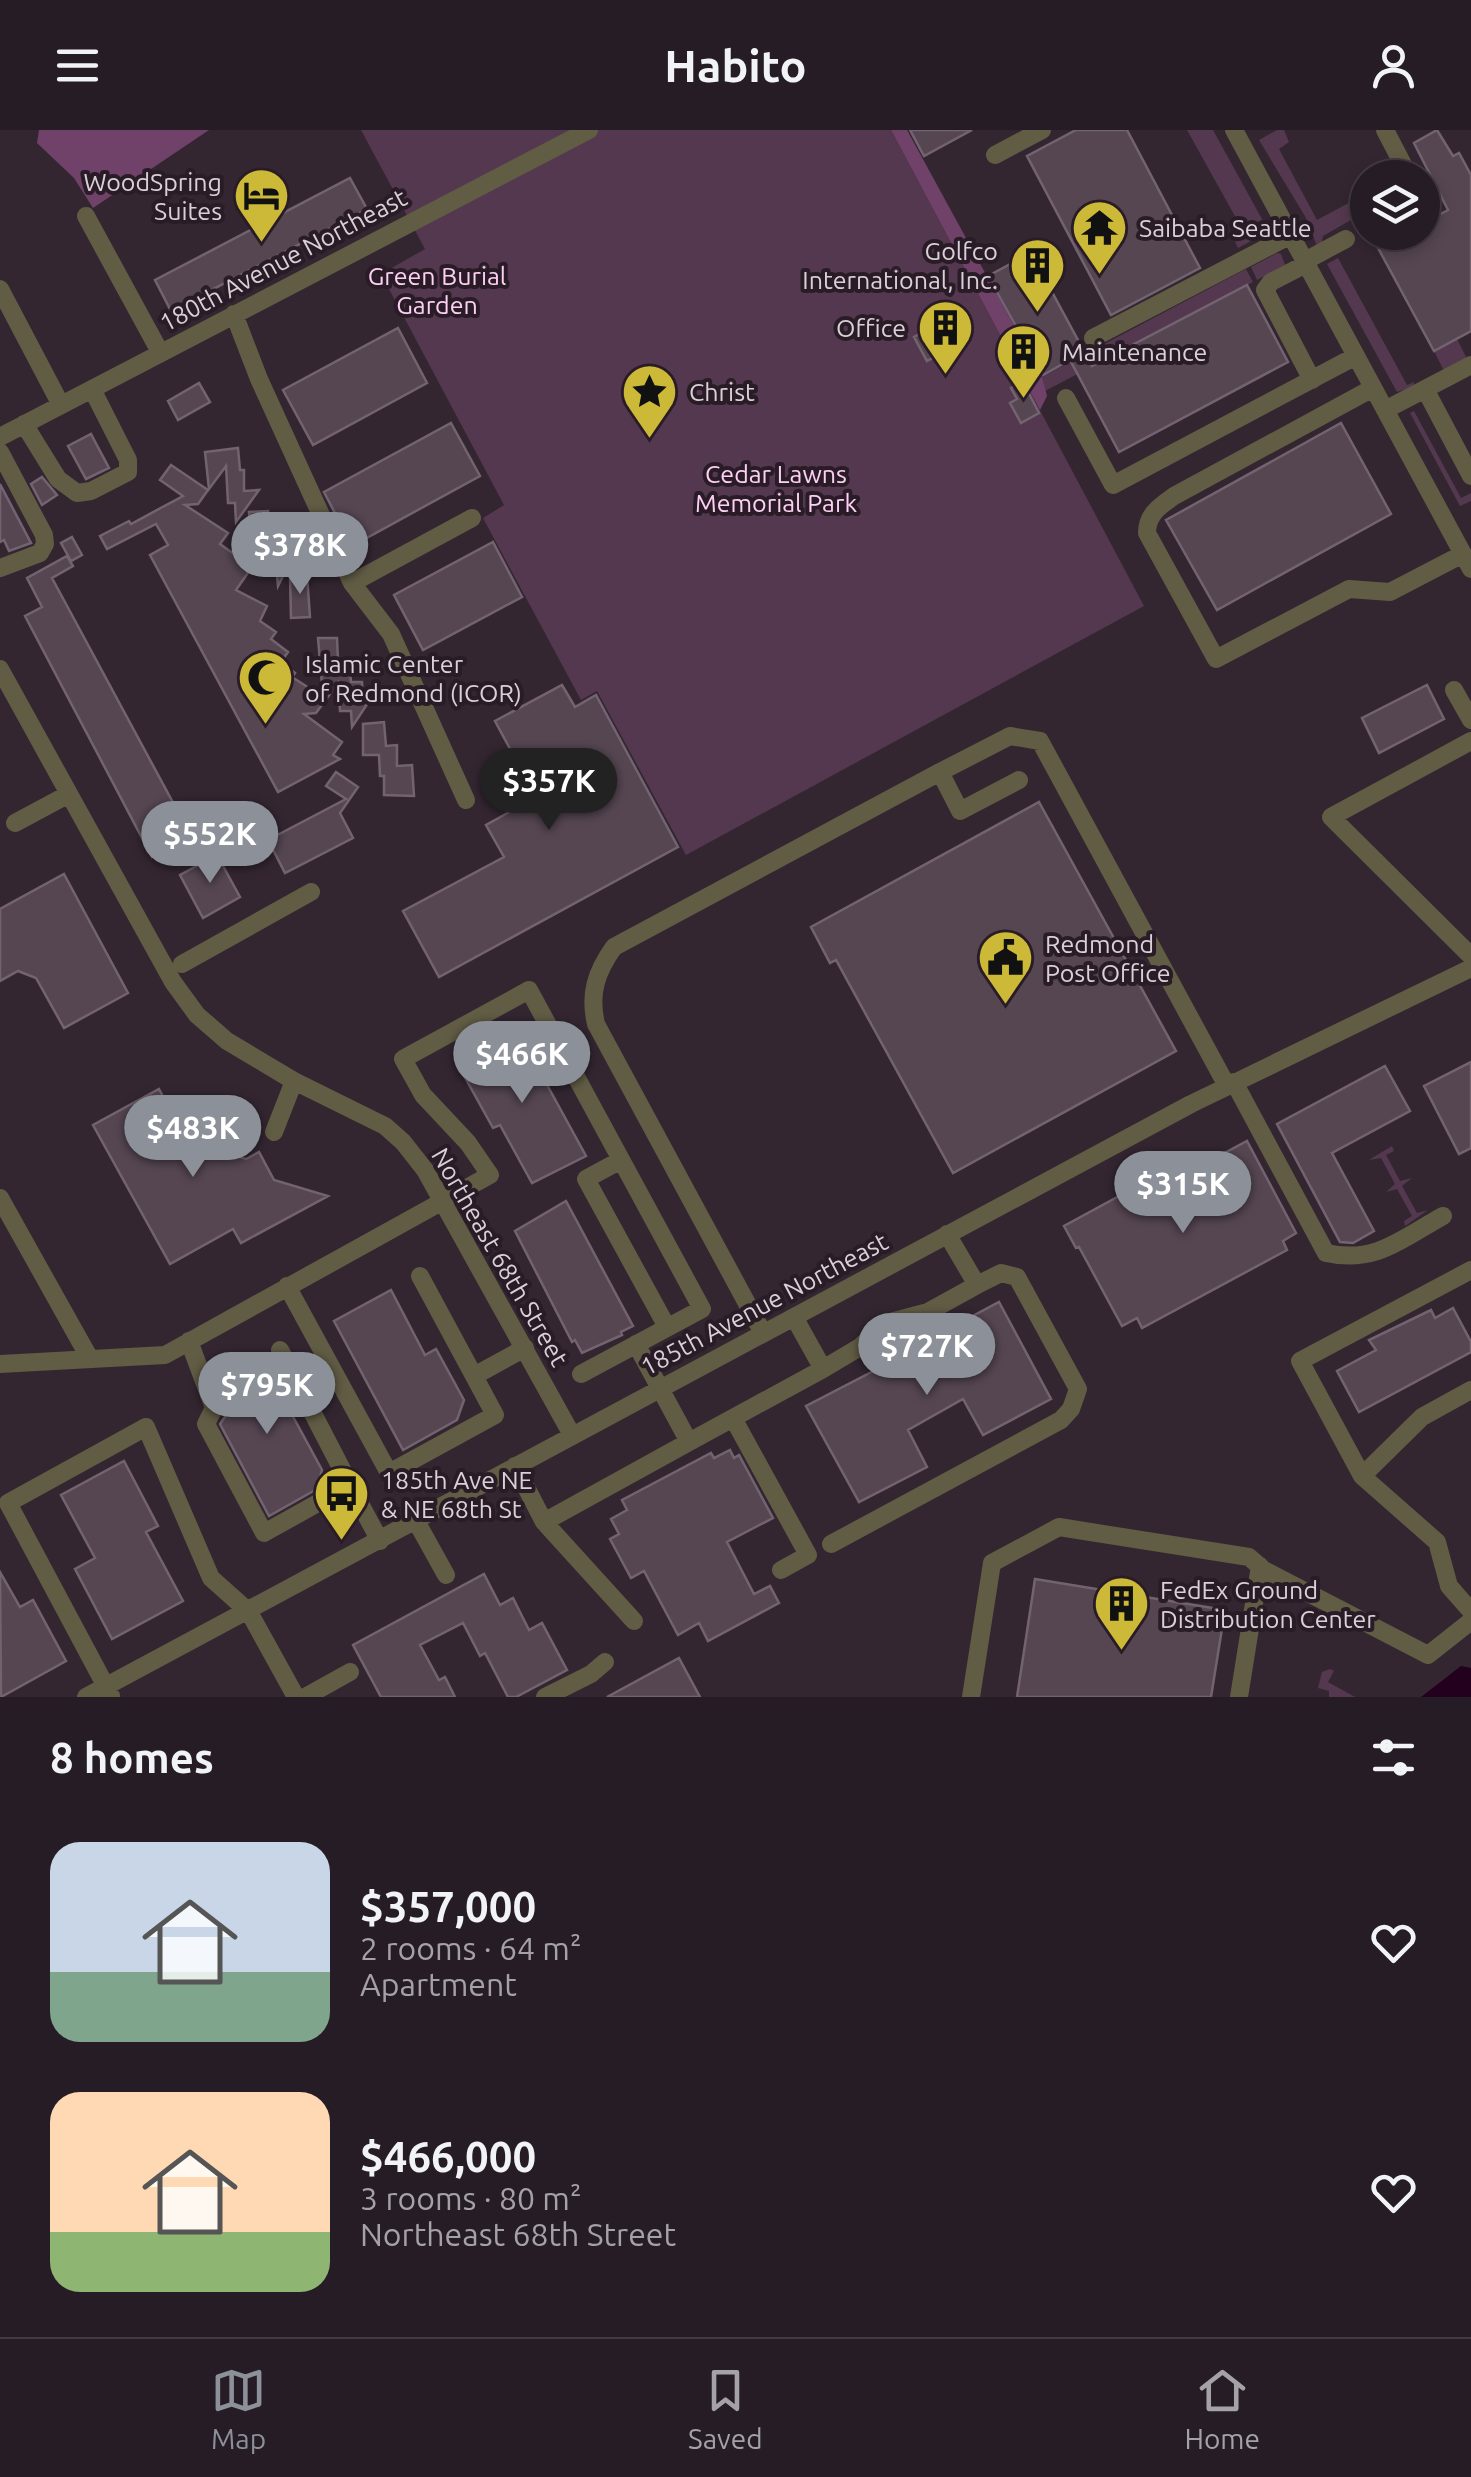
<!DOCTYPE html>
<meta charset="utf-8">
<style>
:root{--surface:#261c25;--page:#2e252d;--text:#f1f3f6;--muted:#a4a1a7;--line:#423a42;--accent:#8c9099}
body{margin:0;font-family:Ubuntu,sans-serif;background:var(--page);color:var(--text);height:100vh;display:flex;flex-direction:column;font-size:38px;white-space:nowrap}
*{box-sizing:border-box;margin:0}
p{font-size:32px;color:var(--muted)}
.icon{flex:none;width:55px;height:55px;fill:none;stroke:currentColor;stroke-width:2;stroke-linecap:round;stroke-linejoin:round}
.map{position:relative;height:1567px;overflow:hidden}
.sheet{display:flex;flex-direction:column;background:var(--surface);flex:1}
.sheet>*{flex:none}
.controls{position:absolute;left:1350px;top:30px;display:grid;gap:20px}
.controls a{display:grid;place-items:center;width:90px;height:90px;border-radius:50%;background:var(--surface);box-shadow:0 5px 15px #0003,0 0 0 2px var(--line);font-size:50px}
.price{position:absolute;translate:-50% -85px;padding:0 22px;border-radius:35px;background:var(--accent);color:#fff;font-size:32px;line-height:65px;filter:drop-shadow(0 2px 5px #0008)}
.price::after{content:'';position:absolute;left:50%;top:60px;width:30px;height:22px;margin-left:-15px;background:inherit;clip-path:polygon(0 0,100% 0,50% 100%)}
.price.current{background:#222;color:#fff}
ul{padding:0;list-style:none}
li{display:flex;align-items:center;gap:30px;height:250px;padding:0 50px}
li span{display:grid;place-items:center;flex:none;width:280px;height:200px;border-radius:30px;color:#555}
li>.icon{margin-inline-start:auto}
span .icon{width:120px;height:120px;fill:#fffc;stroke-width:1}
li b{font-size:42px}
h2{display:flex;justify-content:space-between;align-items:center;height:120px;padding:0 50px;font-size:42px}
header{display:flex;justify-content:space-between;align-items:center;height:130px;padding:0 50px;background:var(--surface);font-size:45px;font-weight:700}
.tab-bar{display:flex;justify-content:space-around;align-items:center;height:140px;border-top:2px solid var(--line);background:var(--surface);font-size:28px;color:var(--muted)}
.tab-bar a{display:grid;justify-items:center;gap:5px}
.tab-bar .current{color:var(--accent)}
.map>svg:first-child{display:block}
.green{fill:#54384f}
.forest{fill:#704269}
.water{fill:#22001e}
.building{fill:#554652;stroke:#736370;stroke-width:2.5}
.lines{fill:none;stroke-linecap:round;stroke-linejoin:round}
.minor{stroke:#615c44;stroke-width:18}
.labels{text-anchor:middle;stroke-width:8;stroke-linejoin:round;paint-order:stroke}
.poi-label{font-size:25px;fill:#dad0d8;stroke:#291c27;text-anchor:start}
.street-label{font-size:25px;fill:#dad0d8;stroke:#291c27}
.park-label{font-size:25px;fill:#fdd0f4;stroke:#291c27}
</style>
<header><svg class="icon" aria-label="menu" viewBox="0 0 24 24"><path d="M4 6h16M4 12h16M4 18h16"/></svg>Habito<svg class="icon" aria-label="person" viewBox="0 0 24 24"><circle cx="12" cy="8" r="4"/><path d="M4 21q1-7 8-7t8 7"/></svg></header>
<div class="map">
<svg width="1471" height="1567" viewBox="0 0 1471 1567">
<rect width="100%" height="100%" fill="#332631"/>
<path class="green" d="M361,0H891L1144,476L686,725L597,561L581,570L483,388L504,375L381,144L425,119Z
M1187,0H1213L1268,100L1266,103L1238,118L1235,112L1246,106Z
M1277,0H1284L1289,12L1279,19L1317,90L1367,63V81L1323,106L1322,110L1325,116H1317L1306,88L1259,10Z
M1277,123L1281,124L1285,135L1257,150L1251,137Z
M1338,128L1407,255L1414,252L1413,257L1397,262L1327,134Z
M1246,139L1253,152L1045,261L1042,247Z
M1457,209L1468,231L1445,243L1434,221Z
M1414,281L1461,368L1471,363V371L1460,376L1410,283Z
M1392,1016L1394,1021L1386,1025L1400,1051L1412,1048L1402,1056L1417,1083L1428,1080L1405,1096L1404,1091L1412,1086L1397,1059L1386,1062L1395,1054L1381,1028L1369,1030Z
M1330,1539L1334,1541L1328,1552L1355,1567H1329V1561L1318,1558L1322,1542Z"/>
<path class="forest" d="M39,0H209L93,78L74,48L37,13Z
M891,0H907L1042,247L1047,266L1040,280Z"/>
<path class="water" d="M1461,1536L1471,1538V1567H1421Z"/>
<path class="building" d="M910,0H972L924,26Z
M1076,0H1127L1200,138L1111,185L1027,26Z
M1437,0L1453,26L1459,23L1471,45V201L1434,221L1378,118L1406,102H1422V94L1448,80L1414,13Z
M350,48L367,79L171,181L155,150Z
M1031,123L1092,236L1247,155L1288,232L1119,322L1070,230L1043,245L988,146Z
M943,191L956,215L927,231L914,207Z
M398,198L427,253L313,315L283,260Z
M1023,252L1039,283L1021,293L1010,273L1017,269L1011,258Z
M199,253L210,272L178,290L168,271Z
M451,293L480,346L352,416L324,362Z
M1341,293L1391,384L1217,480L1166,390Z
M91,304L109,338L86,349L68,316Z
M238,318L240,340H244V361L259,360L236,392L235,373H228L226,336L209,359L205,322Z
M171,335L208,360L198,374L185,375L228,403L220,414L252,437L236,460L267,476L260,491L276,502L271,509L288,522L281,532L295,543L292,547L323,567L318,508H337L338,530L349,529L351,552H362L363,571L370,570L352,597L351,581H340L338,553L316,583L304,584L342,612L333,625L340,629L278,662L150,425L168,415L156,394L107,419L100,406L129,391L131,394L183,366L160,350Z
M42,347L57,365L42,375L31,354Z
M0,354L31,413L9,421L4,410L0,412Z
M268,381L269,407L285,406V424H294L278,456L276,434H253L249,382Z
M72,407L82,425L71,431L61,413Z
M493,412L522,467L423,520L394,465Z
M67,426L73,436L52,448L191,706L152,727L25,486L42,477L27,448Z
M307,445L310,487L291,488L290,446Z
M562,555L575,577L596,565L678,717L439,847L403,781L504,727L486,695L536,667L495,591Z
M1427,555L1444,589L1379,623L1362,588Z
M384,592L386,616L397,615V636L412,635L414,666L384,665V646H380L379,625H363V594Z
M336,642L358,657L340,683L353,708L285,743L268,710L346,669L326,656Z
M1039,672L1176,921L953,1043L836,830L830,833L811,797Z
M217,725L240,767L203,788L180,745Z
M64,744L128,863L64,898L36,848L18,841L0,851V779Z
M517,900L586,1026L532,1053L500,995L493,998L457,933Z
M1471,932V1018L1459,1024L1424,956Z
M1385,936L1410,981L1332,1023L1374,1101L1353,1113L1340,1112L1277,994Z
M159,959L176,991L196,999L208,992L226,1023L246,1029L259,1022L274,1050L328,1066L241,1113L233,1099L170,1134L93,995Z
M1247,1011L1296,1103L1283,1111L1287,1120L1142,1198L1137,1188L1122,1196L1079,1117L1076,1118L1064,1096L1145,1052L1150,1063Z
M566,1071L633,1196L621,1202L622,1205L582,1223L575,1210L572,1212L515,1101Z
M391,1160L425,1225L436,1219L464,1270L457,1290L403,1320L334,1191Z
M999,1172L1051,1269L983,1305L963,1269L908,1300L927,1337L859,1372L806,1276L883,1236L891,1224L903,1217L922,1213Z
M1453,1178L1471,1212V1222L1359,1282L1337,1241L1376,1220L1369,1210L1431,1180L1435,1188Z
M259,1224L322,1340L317,1359L269,1386L220,1294L231,1278L216,1247Z
M730,1320L734,1328L739,1325L773,1388L727,1412L754,1464L770,1456L779,1473L708,1511L699,1493L678,1505L644,1441L631,1448L610,1409L619,1404L611,1389L627,1380L622,1370L711,1323L714,1328Z
M124,1331L158,1396L146,1402L183,1471L112,1509L75,1439L95,1428L61,1365Z
M0,1442L20,1477L33,1470L66,1531L1,1567Z
M484,1444L500,1475L513,1468L529,1500L542,1493L567,1540L516,1567H508L485,1523L480,1526L463,1493L420,1515L439,1550L445,1547L455,1567H381L353,1515Z
M1035,1449L1225,1480L1211,1567H1017Z
M679,1528L700,1567H607Z"/>
<g class="lines">
<path class="minor" d="M1234,0L1471,439
M1385,0L1410,48
M995,25L1042,0
M86,86L160,222
M1305,131L1346,109
M1306,134L1271,152L1265,160L1312,250
M0,159L61,275
M234,184L259,249L352,453L391,504L466,670
M1093,208L1291,105
M1373,258L1174,366C1160,376 1147,384 1147,403L1216,529L1349,459L1390,462L1463,424
M1425,259L1471,346
M1066,268L1113,355L1356,226
M1385,280L1471,235
M24,294L58,349L77,363L91,361L128,342V330L92,259
M0,307L589,0
M0,322L44,405L45,414L40,423L0,438
M352,453L472,388
M0,539L173,852L197,885L227,911L294,951L385,996L403,1012L425,1040L572,1305
M1454,560L1471,590
M1471,611L1331,687L1471,826
M1019,650L960,681L940,642L1010,606L1040,611L1227,956
M15,693L69,664
M182,834L311,762
M1234,952L1326,1123C1376,1134 1401,1109 1443,1086
M274,1002L294,951
M621,1030L586,1049L667,1197
M0,1068L90,1229
M1471,1140L1300,1231L1362,1346L1437,1412L1449,1456L1471,1481
M420,1146L474,1246L525,1218
M287,1156L389,1343L495,1285L474,1246
M794,1187L823,1239L860,1217L883,1194L928,1182L977,1155L947,1104
M763,1203L596,894C589,864 596,842 614,817L940,642
M189,1211L214,1278L206,1294L264,1403L350,1355L280,1220
M636,1214L689,1312L733,1288L808,1425L781,1440
M0,1234L165,1225L490,1045L468,1013L423,965L403,929L529,860L702,1179L581,1244
M733,1288L823,1239
M515,1336L544,1392L689,1312
M1362,1346L1422,1287L1471,1260
M350,1355L380,1411
M416,1391L446,1445
M544,1392L634,1491
M831,1414L1061,1290L1071,1279L1078,1259L1017,1147L1001,1143L977,1155
M111,1566L8,1373L146,1297L211,1448L249,1482L296,1567
M86,1567L1191,974L1471,838
M305,1567L350,1542
M545,1567L591,1544L605,1532
M971,1567L992,1433L1059,1397L1249,1427L1264,1440L1428,1525L1471,1491
M1239,1567L1260,1436"/>
</g>
<defs>
<symbol id="hotel-pin" viewBox="-11 -11 22 30"><path d="M0 17L-7.5 6A9.5 9.5 0 1 1 7.5 6Z" fill="#cdb938" stroke="#291c27"/><path d="M-6-4.5h1.5V1H6V5H4.5V3h-9V5H-6ZM-4 0a1.8 1.8 0 1 1 3.6 0ZM.5 0V-2.5h3Q6-2.5 6 0Z" fill="#111"/></symbol>
<symbol id="temple-pin" viewBox="-11 -11 22 30"><path d="M0 17L-7.5 6A9.5 9.5 0 1 1 7.5 6Z" fill="#cdb938" stroke="#291c27"/><path d="M0-6L5-2H3V0L6.5 2.5H4V6H1.5V3h-3V6H-4V2.5H-6.5L-3 0V-2H-5Z" fill="#111"/></symbol>
<symbol id="building-pin" viewBox="-11 -11 22 30"><path d="M0 17L-7.5 6A9.5 9.5 0 1 1 7.5 6Z" fill="#cdb938" stroke="#291c27"/><path d="M-4-6H4V6H1V3H-1V6H-4ZM-2.5-4.3h1.7v1.8h-1.7ZM.8-4.3h1.7v1.8H.8ZM-2.5-1h1.7V.8h-1.7ZM.8-1h1.7V.8H.8Z" fill="#111"/></symbol>
<symbol id="sight-pin" viewBox="-11 -11 22 30"><path d="M0 17L-7.5 6A9.5 9.5 0 1 1 7.5 6Z" fill="#cdb938" stroke="#291c27"/><path d="M0-6L1.8-2.2L6-1.7L2.9 1.2L3.7 5.4L0 3.3L-3.7 5.4L-2.9 1.2L-6-1.7L-1.8-2.2Z" fill="#111"/></symbol>
<symbol id="mosque-pin" viewBox="-11 -11 22 30"><path d="M0 17L-7.5 6A9.5 9.5 0 1 1 7.5 6Z" fill="#cdb938" stroke="#291c27"/><path d="M3.5-4.9A6 6 0 1 0 3.5 4.9A5 5 0 1 1 3.5-4.9Z" fill="#111"/></symbol>
<symbol id="civic-pin" viewBox="-11 -11 22 30"><path d="M0 17L-7.5 6A9.5 9.5 0 1 1 7.5 6Z" fill="#cdb938" stroke="#291c27"/><path d="M-.6-6.5H3V-4.5H.6V-3L4-1V1h2V6H-6V1h2V-1L-.6-3ZM-1.2 2.5V6h2.4V2.5Z" fill="#111"/></symbol>
<symbol id="bus-pin" viewBox="-11 -11 22 30"><path d="M0 17L-7.5 6A9.5 9.5 0 1 1 7.5 6Z" fill="#cdb938" stroke="#291c27"/><path d="M-5-6H5V4H4V6H2V4H-2V6H-4V4H-5ZM-3.5-4V0h7V-4ZM-3.5 1.2v1.5H-2V1.2ZM2 1.2v1.5H3.5V1.2Z" fill="#111"/></symbol>
</defs>
<g fill-rule="evenodd">
<use href="#hotel-pin" x="230" y="34" width="63" height="86"/>
<use href="#temple-pin" x="1068" y="66" width="63" height="86"/>
<use href="#building-pin" x="1006" y="104" width="63" height="86"/>
<use href="#building-pin" x="914" y="166" width="63" height="86"/>
<use href="#building-pin" x="992" y="190" width="63" height="86"/>
<use href="#sight-pin" x="618" y="230" width="63" height="86"/>
<use href="#mosque-pin" x="234" y="516" width="63" height="86"/>
<use href="#civic-pin" x="974" y="796" width="63" height="86"/>
<use href="#bus-pin" x="310" y="1332" width="63" height="86"/>
<use href="#building-pin" x="1090" y="1442" width="63" height="86"/>
</g>
<g class="labels">
<g class="poi-label">
<text x="222" y="61" text-anchor="end">WoodSpring<tspan x="222" dy="29">Suites</tspan></text>
<text x="1139" y="107">Saibaba Seattle</text>
<text x="998" y="130" text-anchor="end">Golfco<tspan x="998" dy="29">International, Inc.</tspan></text>
<text x="906" y="207" text-anchor="end">Office</text>
<text x="1062" y="231">Maintenance</text>
<text x="689" y="271">Christ</text>
<text x="305" y="543">Islamic Center<tspan x="305" dy="29">of Redmond (ICOR)</tspan></text>
<text x="1045" y="823">Redmond<tspan x="1045" dy="29">Post Office</tspan></text>
<text x="381" y="1359">185th Ave NE<tspan x="381" dy="29">&amp; NE 68th St</tspan></text>
<text x="1160" y="1469">FedEx Ground<tspan x="1160" dy="29">Distribution Center</tspan></text>
</g>
<g class="street-label">
<text transform="translate(283 130) rotate(-28)" y="9">180th Avenue Northeast</text>
<text transform="translate(500 1127) rotate(60)" y="9">Northeast 68th Street</text>
<text transform="translate(764 1174) rotate(-28)" y="9">185th Avenue Northeast</text>
</g>
<g class="park-label">
<text x="437" y="155">Green Burial<tspan x="437" dy="29">Garden</tspan></text>
<text x="776" y="353">Cedar Lawns<tspan x="776" dy="29">Memorial Park</tspan></text>
</g>
</g>
</svg>
<div class="controls">
<a><svg class="icon" aria-label="layers" viewBox="0 0 24 24"><path d="M12 4l9 5-9 5-9-5zM3 14l9 5 9-5"/></svg></a>
</div>
<b class="price" style="left:300px;top:467px">$378K</b>
<b class="price current" style="left:549px;top:703px">$357K</b>
<b class="price" style="left:210px;top:756px">$552K</b>
<b class="price" style="left:522px;top:976px">$466K</b>
<b class="price" style="left:193px;top:1050px">$483K</b>
<b class="price" style="left:1183px;top:1106px">$315K</b>
<b class="price" style="left:927px;top:1268px">$727K</b>
<b class="price" style="left:267px;top:1307px">$795K</b>
</div>
<section class="sheet">
<h2>8 homes<svg class="icon" aria-label="filters" viewBox="0 0 24 24"><path d="M4 7h16M4 17h16"/><circle cx="9" cy="7" r="2"/><circle cx="15" cy="17" r="2"/></svg></h2>
<ul>
<li><span style="background:linear-gradient(#c9d6e8 65%,#7fa58c 0)"><svg class="icon" aria-label="home" viewBox="0 0 24 24"><path d="M3 11l9-7 9 7M6 9v11h12V9"/></svg></span><div><b>$357,000</b><p>2 rooms · 64 m²</p><p>Apartment</p></div><svg class="icon" aria-label="heart" viewBox="0 0 24 24"><path d="M12 20l-8-8c-3-5 5-10 8-4 3-6 11-1 8 4z"/></svg></li>
<li><span style="background:linear-gradient(#ffd9b3 70%,#8fb573 0)"><svg class="icon" aria-label="home" viewBox="0 0 24 24"><path d="M3 11l9-7 9 7M6 9v11h12V9"/></svg></span><div><b>$466,000</b><p>3 rooms · 80 m²</p><p>Northeast 68th Street</p></div><svg class="icon" aria-label="heart" viewBox="0 0 24 24"><path d="M12 20l-8-8c-3-5 5-10 8-4 3-6 11-1 8 4z"/></svg></li>
</ul>
</section>
<nav class="tab-bar">
<a class="current"><svg class="icon" aria-label="map" viewBox="0 0 24 24"><path d="M3 6l6-2 6 2 6-2v14l-6 2-6-2-6 2zM9 4v14M15 6v14"/></svg>Map</a>
<a><svg class="icon" aria-label="saved" viewBox="0 0 24 24"><path d="M7 4h10v16l-5-4-5 4z"/></svg>Saved</a>
<a><svg class="icon" aria-label="home" viewBox="0 0 24 24"><path d="M3 11l9-7 9 7M6 9v11h12V9"/></svg>Home</a>
</nav>
